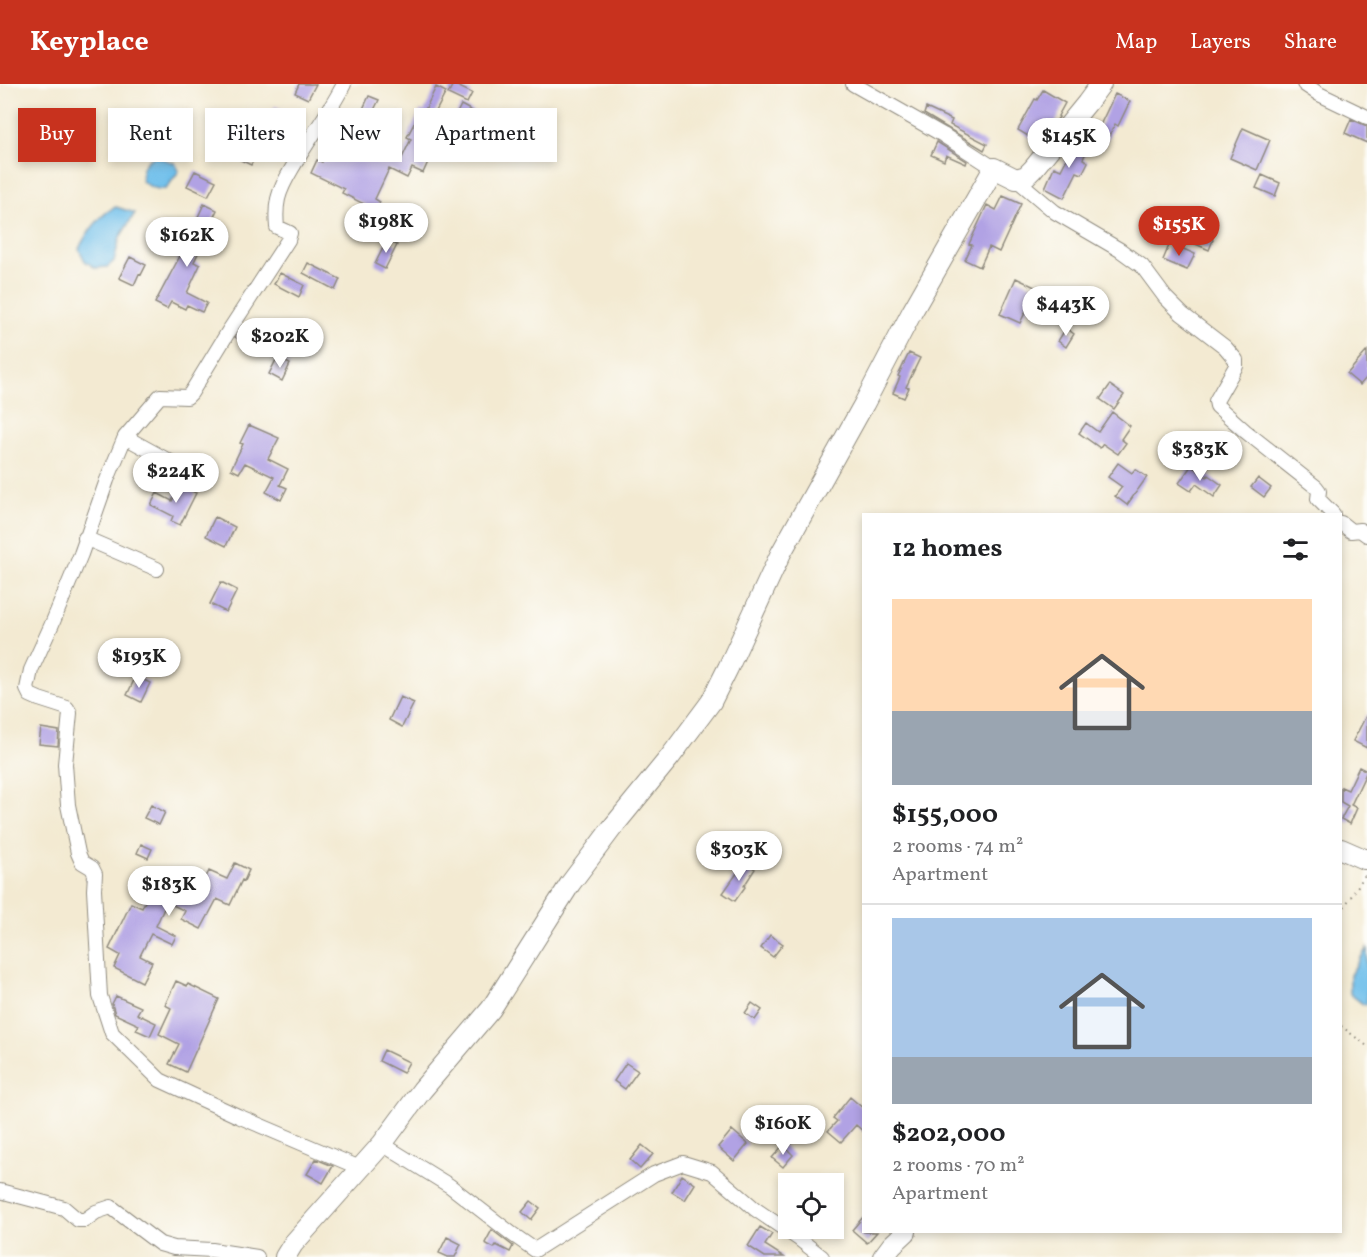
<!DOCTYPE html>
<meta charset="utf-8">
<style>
:root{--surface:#fff;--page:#f6f6f6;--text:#202124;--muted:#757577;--line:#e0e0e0;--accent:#c8321e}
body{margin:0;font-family:Vollkorn,serif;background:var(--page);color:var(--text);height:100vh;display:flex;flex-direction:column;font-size:22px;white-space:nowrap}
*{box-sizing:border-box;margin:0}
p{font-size:20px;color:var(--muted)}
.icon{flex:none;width:33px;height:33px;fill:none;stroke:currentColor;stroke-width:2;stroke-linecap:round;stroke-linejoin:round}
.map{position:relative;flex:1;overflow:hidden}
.side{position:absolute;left:862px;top:429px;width:480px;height:720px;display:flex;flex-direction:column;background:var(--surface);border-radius:0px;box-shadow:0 3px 9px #0003}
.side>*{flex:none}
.top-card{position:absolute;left:18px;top:24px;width:570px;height:54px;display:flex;gap:12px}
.controls{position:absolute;left:778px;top:1089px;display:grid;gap:12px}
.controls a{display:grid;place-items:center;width:66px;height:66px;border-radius:0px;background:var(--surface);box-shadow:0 3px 9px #0003;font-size:30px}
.price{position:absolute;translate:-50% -51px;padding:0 14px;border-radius:21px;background:#fff;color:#222;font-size:20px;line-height:39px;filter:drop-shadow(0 2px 3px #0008)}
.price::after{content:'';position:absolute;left:50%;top:36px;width:18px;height:14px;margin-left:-9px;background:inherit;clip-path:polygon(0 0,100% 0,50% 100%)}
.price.on{background:var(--accent);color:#fff}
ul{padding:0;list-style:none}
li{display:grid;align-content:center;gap:12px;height:318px;padding:0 30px}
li+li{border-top:2px solid var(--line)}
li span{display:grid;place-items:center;height:186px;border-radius:0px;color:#555}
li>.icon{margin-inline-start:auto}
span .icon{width:108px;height:108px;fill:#fffc;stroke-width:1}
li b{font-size:26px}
h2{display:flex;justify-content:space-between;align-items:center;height:72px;padding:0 30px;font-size:26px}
.pill{padding:0 21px;border-radius:0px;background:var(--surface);box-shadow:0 3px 9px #0003;font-size:21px;line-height:54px}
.pill.on{background:var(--accent);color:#fff}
header{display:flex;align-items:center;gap:36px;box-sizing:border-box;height:84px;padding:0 30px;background:var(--accent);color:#fff}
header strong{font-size:28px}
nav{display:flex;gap:33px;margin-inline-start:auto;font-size:21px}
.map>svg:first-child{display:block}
.water{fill:#70bfeb;stroke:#4e758b;stroke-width:1.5}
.building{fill:#b1a2e4}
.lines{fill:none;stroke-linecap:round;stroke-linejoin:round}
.street-casing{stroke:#8f8a7e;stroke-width:16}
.secondary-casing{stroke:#8f8a7e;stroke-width:22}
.path{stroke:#8f8a7e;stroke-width:2;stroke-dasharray:1.5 4.5;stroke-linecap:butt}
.street{stroke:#fff;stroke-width:14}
.secondary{stroke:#fff;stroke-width:20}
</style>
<header>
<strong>Keyplace</strong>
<nav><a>Map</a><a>Layers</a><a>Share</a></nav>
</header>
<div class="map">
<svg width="1367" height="1173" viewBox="0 0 1367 1173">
<rect width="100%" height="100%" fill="#fdfcf7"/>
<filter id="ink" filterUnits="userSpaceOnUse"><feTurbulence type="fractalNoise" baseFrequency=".0167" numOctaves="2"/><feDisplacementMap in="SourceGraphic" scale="12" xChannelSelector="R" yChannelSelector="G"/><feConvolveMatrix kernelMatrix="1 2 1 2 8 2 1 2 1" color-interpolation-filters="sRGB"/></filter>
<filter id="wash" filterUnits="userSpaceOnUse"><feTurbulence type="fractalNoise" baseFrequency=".008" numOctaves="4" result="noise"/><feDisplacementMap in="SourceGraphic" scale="24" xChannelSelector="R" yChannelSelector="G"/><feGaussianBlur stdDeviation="1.35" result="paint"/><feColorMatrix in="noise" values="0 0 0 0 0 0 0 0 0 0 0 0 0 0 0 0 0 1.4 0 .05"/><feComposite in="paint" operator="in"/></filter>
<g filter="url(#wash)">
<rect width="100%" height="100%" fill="#f3ead2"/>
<path class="water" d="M155,72L175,79L179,87L166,105C156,106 150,103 142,97C141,85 143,78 155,72Z
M116,123L135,129L120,153L114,177L107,183L96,184L91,181L85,177L79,165C84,152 103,127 116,123Z
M1367,864V921L1363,920L1350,910V891Z"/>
<g id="blocks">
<path class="building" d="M299,0H316L308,15L295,9Z
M453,0L472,9L467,19L448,10Z
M436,3L446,8L432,35L443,40L434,58L428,55L419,74L428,78L423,89L412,84L407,94L389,85L375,115L380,118L376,126L399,137L393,149L361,132L366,121L342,109L344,105L311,89L317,76L322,78L335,50L327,46L334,35L346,41L341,50L373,66L375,63L401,76L411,55L407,53L421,26L424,28Z
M1043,6L1065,19L1058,32L1059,33L1048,48L1045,46L1038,58L1018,46L1035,15L1037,16Z
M1115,10L1130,17L1118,42L1115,40L1103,63L1092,58Z
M369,12L379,16L372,30L363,25Z
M461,21L476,29L470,41L455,33Z
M275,22L294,31L282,55L263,45Z
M926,24L952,36L950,41L987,60L984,66L924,30Z
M1351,35L1367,42V59L1345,49Z
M1243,44L1270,56L1257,86L1230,74Z
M1078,53L1090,59L1083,75L1088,78L1082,90L1077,88L1064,114L1045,104L1054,83L1061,86Z
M244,58L259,64L251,81L236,74Z
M937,58L967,77L966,80L946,71L944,77L931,71Z
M195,87L216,97L208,112L187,102Z
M1262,91L1280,99L1275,112L1256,104Z
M1003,112L1021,120L999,168L989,163L980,183L965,176L972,161L969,160L987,121L996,126Z
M204,120L217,126L207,147L208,148L194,178L200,181L187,209L207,219L202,228L187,221L185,225L171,218L167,225L155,219L180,172L182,173L199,137L197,135Z
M1195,148L1213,156L1209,166L1191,158Z
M387,156L397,161L385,185L375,180Z
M1170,159L1195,170L1187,186L1163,176Z
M130,173L146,181L141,191L139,190L134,201L119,194Z
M308,179L340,195L335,206L303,189Z
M280,189L304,201L299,213L274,200Z
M1016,194L1037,204L1020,239L1000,230Z
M241,244L253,250L248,260L235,253Z
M1066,244L1074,250L1066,263L1058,257Z
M1367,267V293L1360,301L1347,290Z
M909,269L920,274L906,303L909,304L904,314L893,309L900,293L898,292Z
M277,274L290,280L282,297L269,290Z
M1110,301L1124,311L1114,325L1100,315Z
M1112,328L1130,342L1121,355L1126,359L1118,370L1103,360L1100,364L1079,349L1086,339L1098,348Z
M249,341L279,354L268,375L288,385L280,401L287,404L281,416L266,408L274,393L245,379L239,389L231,385L243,360L240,359Z
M1118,379L1132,389L1135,385L1147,393L1127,421L1115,412L1122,403L1108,393Z
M1191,382L1207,393L1208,391L1222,401L1214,413L1196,400L1191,407L1179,399Z
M1258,394L1271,404L1264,413L1251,403Z
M180,401L196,409L180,441L171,437L173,432L151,421L157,409L172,417Z
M215,433L235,443L226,462L206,452Z
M221,498L237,506L226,528L210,520Z
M136,592L150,599L141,618L127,611Z
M400,613L414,619L402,643L389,636Z
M1367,630V664L1353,657Z
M41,644L59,647L58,662L39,660Z
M1359,683L1367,687L1351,721L1357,724L1350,740L1341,735L1348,722L1341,718V703L1348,706Z
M151,721L165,728L159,741L144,734Z
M141,760L152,765L148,774L137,769Z
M745,778L755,785L744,802L745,803L735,817L723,809Z
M235,779L249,786L244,797L242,796L230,821L217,815L201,845L181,835L185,827L167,818L156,842L176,852L172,860L151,850L140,872L152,878L142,898L114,884L120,871L109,865L131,819L142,824L151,805L154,806L158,796L196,814L209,787L227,795Z
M770,851L783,860L773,873L761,864Z
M176,897L187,902L188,900L219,915L186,988L169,980L179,960L159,950L171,924L165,921Z
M116,912L141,923L137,930L156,939L150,952L136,946L139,941L115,930L112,920Z
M752,919L762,926L755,936L745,929Z
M384,966L409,978L403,989L379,977Z
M626,979L638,987L625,1005L614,997Z
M850,1013L864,1025V1048L856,1041L841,1058L828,1047L837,1037L833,1034Z
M732,1046L748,1060L734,1077L718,1063Z
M642,1061L653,1070L640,1085L630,1076Z
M783,1061L793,1071L783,1083L772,1074Z
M316,1075L333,1082L323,1099L307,1090Z
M682,1091L695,1100L685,1116L672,1108Z
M531,1117L540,1124L531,1136L522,1128Z
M864,1132V1148H877L867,1159L852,1146Z
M760,1143L772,1150L765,1161L784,1173H765L748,1162Z
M492,1146L513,1162L510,1168L496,1161L494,1164L485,1159Z
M447,1153L461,1160L455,1173H448L439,1169Z"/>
</g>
</g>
<g filter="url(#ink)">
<use href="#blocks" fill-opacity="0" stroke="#8f8a7e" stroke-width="1.5"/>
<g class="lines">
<defs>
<path id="street" d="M344,0C330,28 310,53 294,81C288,91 281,102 278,115C276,124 276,133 277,143L290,149L288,156L230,245L191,309L187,313L160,312L125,353L107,396L81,470L52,540L31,586L27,605L30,611L39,615L67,624L70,629L65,680L68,721L78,769L82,778L92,784L95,790L94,806L100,912L112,949L160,996L238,1032L360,1084
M853,0L943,51L994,84
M1304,0L1319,10L1367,33
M1016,95L1055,128L1120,166L1142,182L1165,213L1182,230L1225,263L1236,276V282L1216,317L1217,322L1245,347L1316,403L1319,407L1318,415L1333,430
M125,353L187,387
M1341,439L1351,447L1360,446L1367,451
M85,454L157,485
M382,1060L450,1102L512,1150L535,1166L654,1090L683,1079L712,1088L755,1125L799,1155L822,1173
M0,1107L64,1124L78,1136H85L96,1128L111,1123L160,1160L174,1164L212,1166L257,1173"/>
<path id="secondary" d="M1341,765L1364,775H1367
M285,1173L293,1160L382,1060L422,1006L491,925L570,800L612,744L670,673L711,618L728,584L781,469L864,320L912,228L994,84L1016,95L1026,92L1033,85L1087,19L1101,0
M883,1173L892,1161L906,1148"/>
</defs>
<use href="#street" class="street-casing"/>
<use href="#secondary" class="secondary-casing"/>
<path class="path" d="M1341,828L1365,791
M1341,942L1367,962"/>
<use href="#street" class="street"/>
<use href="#secondary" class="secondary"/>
</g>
</g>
</svg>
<div class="controls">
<a><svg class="icon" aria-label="locate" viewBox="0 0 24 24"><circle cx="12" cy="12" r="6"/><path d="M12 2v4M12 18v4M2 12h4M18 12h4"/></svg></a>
</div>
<b class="price" style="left:1069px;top:85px">$145K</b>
<b class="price" style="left:386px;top:170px">$198K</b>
<b class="price on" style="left:1179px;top:173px">$155K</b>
<b class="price" style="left:187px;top:184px">$162K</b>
<b class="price" style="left:1066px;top:253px">$443K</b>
<b class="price" style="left:280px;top:285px">$202K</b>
<b class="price" style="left:1200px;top:398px">$383K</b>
<b class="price" style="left:176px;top:420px">$224K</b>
<b class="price" style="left:139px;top:605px">$193K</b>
<b class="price" style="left:739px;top:798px">$303K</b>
<b class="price" style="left:169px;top:833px">$183K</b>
<b class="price" style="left:783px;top:1072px">$160K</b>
<div class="top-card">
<a class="pill on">Buy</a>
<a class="pill">Rent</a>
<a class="pill">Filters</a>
<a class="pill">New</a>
<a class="pill">Apartment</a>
</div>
<section class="side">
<h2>12 homes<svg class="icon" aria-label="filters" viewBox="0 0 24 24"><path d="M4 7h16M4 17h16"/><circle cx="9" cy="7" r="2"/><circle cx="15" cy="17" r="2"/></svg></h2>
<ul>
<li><span style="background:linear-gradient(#ffd9b3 60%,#9aa5b1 0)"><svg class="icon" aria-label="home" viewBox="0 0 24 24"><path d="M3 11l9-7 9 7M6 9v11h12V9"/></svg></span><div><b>$155,000</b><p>2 rooms · 74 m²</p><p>Apartment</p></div></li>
<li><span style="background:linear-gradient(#a9c7e8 75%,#9aa5b1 0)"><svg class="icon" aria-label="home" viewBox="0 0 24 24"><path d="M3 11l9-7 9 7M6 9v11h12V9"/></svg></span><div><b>$202,000</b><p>2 rooms · 70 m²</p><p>Apartment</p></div></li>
</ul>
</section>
</div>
